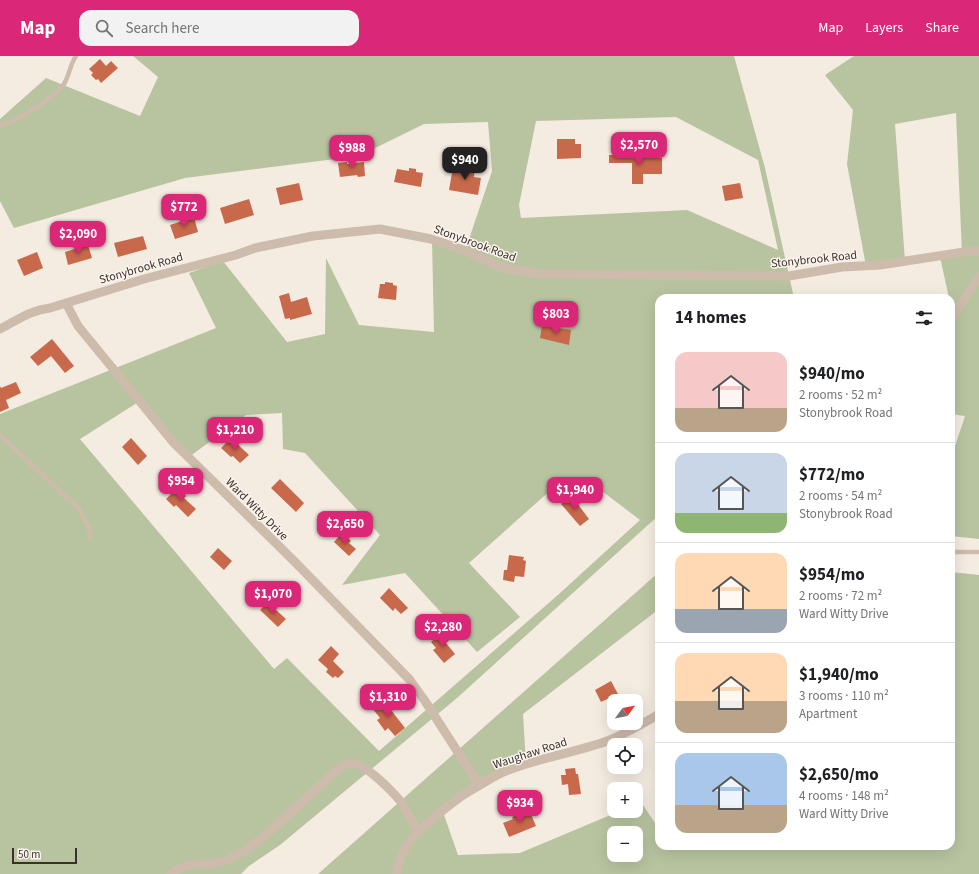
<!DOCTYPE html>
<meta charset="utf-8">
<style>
:root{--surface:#fff;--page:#f2f2f2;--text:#202124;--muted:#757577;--line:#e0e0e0;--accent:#db2777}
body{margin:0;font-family:"Source Sans 3",sans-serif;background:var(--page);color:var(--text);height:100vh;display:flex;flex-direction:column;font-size:15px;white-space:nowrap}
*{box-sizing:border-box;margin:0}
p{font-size:13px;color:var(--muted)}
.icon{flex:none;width:22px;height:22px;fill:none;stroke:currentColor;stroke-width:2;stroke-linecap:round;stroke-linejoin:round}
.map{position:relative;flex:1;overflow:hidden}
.sheet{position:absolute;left:655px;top:238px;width:300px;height:556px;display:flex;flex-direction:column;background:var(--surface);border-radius:12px;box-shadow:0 4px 16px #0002}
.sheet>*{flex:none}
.needle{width:26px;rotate:58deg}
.fabs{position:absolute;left:607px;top:638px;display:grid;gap:8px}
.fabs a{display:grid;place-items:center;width:36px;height:36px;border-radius:8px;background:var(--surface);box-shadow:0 4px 16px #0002;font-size:20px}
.scale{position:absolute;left:12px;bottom:10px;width:65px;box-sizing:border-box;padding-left:4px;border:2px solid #3b302b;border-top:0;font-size:11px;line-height:14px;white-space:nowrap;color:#3b302b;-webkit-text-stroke:3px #fbf5ee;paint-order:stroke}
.price{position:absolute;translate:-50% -34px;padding:0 9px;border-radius:8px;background:var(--accent);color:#fff;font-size:13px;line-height:26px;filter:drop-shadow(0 1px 2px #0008)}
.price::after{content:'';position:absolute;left:50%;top:24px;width:12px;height:9px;margin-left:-6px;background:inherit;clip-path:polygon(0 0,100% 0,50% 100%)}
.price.selected{background:#222;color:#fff}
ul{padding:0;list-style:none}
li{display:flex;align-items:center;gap:12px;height:100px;padding:0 20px}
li+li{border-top:1px solid var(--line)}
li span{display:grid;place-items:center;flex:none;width:112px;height:80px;border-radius:12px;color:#555}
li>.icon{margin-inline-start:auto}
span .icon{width:48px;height:48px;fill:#fffc;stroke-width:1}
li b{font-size:17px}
h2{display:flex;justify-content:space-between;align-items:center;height:48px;padding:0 20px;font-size:17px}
header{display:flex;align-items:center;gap:24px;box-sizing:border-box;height:56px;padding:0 20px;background:var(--accent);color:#fff}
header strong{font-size:19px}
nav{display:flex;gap:22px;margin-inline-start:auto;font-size:14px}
.search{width:280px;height:36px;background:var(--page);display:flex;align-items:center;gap:10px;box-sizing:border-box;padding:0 14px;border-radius:12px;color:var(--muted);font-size:15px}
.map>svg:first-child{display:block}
.green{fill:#b8c4a0;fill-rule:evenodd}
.building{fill:#c8694b}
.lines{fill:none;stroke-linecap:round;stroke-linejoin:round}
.lane{stroke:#cdbbac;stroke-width:4.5}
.street{stroke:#cdbbac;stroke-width:9}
.labels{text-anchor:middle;stroke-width:3;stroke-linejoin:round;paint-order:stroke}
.street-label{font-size:12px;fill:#3b302b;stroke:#fbf5ee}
</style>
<header>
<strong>Map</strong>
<div class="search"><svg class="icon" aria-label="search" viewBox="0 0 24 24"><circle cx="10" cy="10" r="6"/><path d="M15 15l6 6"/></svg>Search here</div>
<nav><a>Map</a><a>Layers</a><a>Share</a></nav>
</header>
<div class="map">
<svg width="979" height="818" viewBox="0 0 979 818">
<rect width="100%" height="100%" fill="#f4ebe1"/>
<path class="green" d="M133,0H734L765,112L794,242H659V459L457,642L280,789L249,810L241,818H0V358L216,272L189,217L223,205L287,286L325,278L326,202L359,269L434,276L432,184L465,195L492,115L488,66L424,68L359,100L185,122L14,172L0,145V63L46,22L140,60L158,21ZM676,61L758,104L778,194L687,154L521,162L519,149L536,65ZM140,345L189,401L246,359L282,357L283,393L305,397L380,479L342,529L405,517L477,596L520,561L469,507L553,432L594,429L640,464L559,538L379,695L287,602L274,613L80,383Z
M854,0H979V483L951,480V402L965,360L951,358V242H949L940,201L962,198L956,57L895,68L905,205L866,210L847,108L853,54L825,19Z
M659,516V553L523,658L526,707L443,756L458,799L520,797L620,755H636V748L641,746L659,773V790H951V516L979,519V818H318ZM614,777H636V799H614Z"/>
<path class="building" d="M100,3L106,10L111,5L118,12L101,27L98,23L96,24L91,19L93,17L89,13Z
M557,83H575V88H581V102L557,103Z
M609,99H642V102H662V118H643V128H632V107H609Z
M347,106V108L364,106L365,120L358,121L357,119L340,121L338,107Z
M457,110L475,111L474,121L481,122L478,139L449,134L452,117H456Z
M409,112L416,113V116L423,117L421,131L394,126L397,113L409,115Z
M299,127L303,144L280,149L276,132Z
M740,127L743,142L725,145L722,130Z
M249,143L254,159L225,168L220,152Z
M194,161L198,176L175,183L170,169Z
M143,180L147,193L118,201L114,187Z
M88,189L92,202L68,209L65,196Z
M37,196L43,212L24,220L17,204Z
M385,226L393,227V229L397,230L396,244L378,242L380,228H385Z
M289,237L291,246L307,241L312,258L290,264V262L285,263L279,240Z
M542,270L571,274L569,289L540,282Z
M52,283L74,310L65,317L51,300L38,310L30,301Z
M16,326L21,337L6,344L9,352L0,356V330L1,332Z
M131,382L147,400L138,409L122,391Z
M231,382L249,399L240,407L233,400L231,401L221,392Z
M280,423L304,447L296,456L271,432Z
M177,432L186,440L184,442L196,453L188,461L176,449L174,451L166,443Z
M571,439L589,463L580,470L561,448Z
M342,477L351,485L349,487L356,493L349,500L334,486Z
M218,492L232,505L224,514L210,501Z
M509,499L524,501L523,504L526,505L524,521L515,520L514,526L503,524L504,514H507Z
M389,532L408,552L401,558L395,552L393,555L380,542Z
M266,548L274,555L276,554L286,563L278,571L260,554Z
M439,579L442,582L445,579L449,584L446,587L455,598L444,607L433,594L436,592L431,586Z
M331,590L339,598L333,605L344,616L338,622L335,620L333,622L326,616L328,613L318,604Z
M611,625L618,638L601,646L595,634Z
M384,642L393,653L391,654L405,672L395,680L388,672L385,675L377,664L380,662L372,652Z
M575,712L576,718H578L581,738L569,739L568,728L562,729L561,719H566L565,713Z
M529,754L536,770L509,781L503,767L513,763L512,761Z"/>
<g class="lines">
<path class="lane" d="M0,69C14,68 56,40 64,28C69,20 71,6 76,0
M0,379L80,454L89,472L90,483
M951,496H979"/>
<path class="street" d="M66,247L78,270L173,386L295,506L410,624L425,645L479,729
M951,263L979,221
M0,273C18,264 30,254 50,252L144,223L236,199L255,192L313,180L380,173L431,183L464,194L502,212L542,218L789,220L842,211L880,209L964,196L979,195
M171,818C192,802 207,813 229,803C253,792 273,773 292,755C308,741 324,726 339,712C343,710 347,708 351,707C364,706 393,736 401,746C407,756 412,766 419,775
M396,818C403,788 413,779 436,760C456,743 476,728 499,718C534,702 572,698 607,685C624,679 640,669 656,660L659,657"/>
</g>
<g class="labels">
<g class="street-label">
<text transform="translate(475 187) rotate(20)" y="4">Stonybrook Road</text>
<text transform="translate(814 203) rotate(-6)" y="4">Stonybrook Road</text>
<text transform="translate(141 212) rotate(-16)" y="4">Stonybrook Road</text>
<text transform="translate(257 453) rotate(45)" y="4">Ward Witty Drive</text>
<text transform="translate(530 697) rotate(-18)" y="4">Waughaw Road</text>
</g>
</g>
</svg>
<div class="fabs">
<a><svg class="needle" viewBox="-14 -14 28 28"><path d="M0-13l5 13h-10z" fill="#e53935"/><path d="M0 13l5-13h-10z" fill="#757577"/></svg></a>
<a><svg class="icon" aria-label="locate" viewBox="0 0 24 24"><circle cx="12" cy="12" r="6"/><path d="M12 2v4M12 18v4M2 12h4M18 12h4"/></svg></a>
<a>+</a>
<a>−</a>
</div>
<div class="scale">50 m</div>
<b class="price" style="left:639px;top:110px">$2,570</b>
<b class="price" style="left:352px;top:113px">$988</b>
<b class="price selected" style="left:465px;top:125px">$940</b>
<b class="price" style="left:184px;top:172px">$772</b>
<b class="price" style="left:78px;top:199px">$2,090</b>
<b class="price" style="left:556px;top:279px">$803</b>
<b class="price" style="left:235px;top:395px">$1,210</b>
<b class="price" style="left:181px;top:446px">$954</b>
<b class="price" style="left:575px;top:455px">$1,940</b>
<b class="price" style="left:345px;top:489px">$2,650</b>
<b class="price" style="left:273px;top:559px">$1,070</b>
<b class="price" style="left:443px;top:592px">$2,280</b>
<b class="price" style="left:388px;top:662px">$1,310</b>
<b class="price" style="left:520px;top:768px">$934</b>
<section class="sheet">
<h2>14 homes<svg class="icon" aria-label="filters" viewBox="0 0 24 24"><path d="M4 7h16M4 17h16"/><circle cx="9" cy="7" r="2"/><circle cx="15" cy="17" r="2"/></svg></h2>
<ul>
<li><span style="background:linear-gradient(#f6c9c9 70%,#b9a48a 0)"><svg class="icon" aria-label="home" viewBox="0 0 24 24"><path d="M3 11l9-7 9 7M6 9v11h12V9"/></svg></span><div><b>$940/mo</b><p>2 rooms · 52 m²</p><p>Stonybrook Road</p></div></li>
<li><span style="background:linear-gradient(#c9d6e8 75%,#8fb573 0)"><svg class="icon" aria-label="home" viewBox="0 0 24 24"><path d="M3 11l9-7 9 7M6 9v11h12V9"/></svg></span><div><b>$772/mo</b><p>2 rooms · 54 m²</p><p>Stonybrook Road</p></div></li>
<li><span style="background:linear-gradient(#ffd9b3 70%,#9aa5b1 0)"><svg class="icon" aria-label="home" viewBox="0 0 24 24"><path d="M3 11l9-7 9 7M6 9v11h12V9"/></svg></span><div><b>$954/mo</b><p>2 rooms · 72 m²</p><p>Ward Witty Drive</p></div></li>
<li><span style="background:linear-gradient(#ffd9b3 60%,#b9a48a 0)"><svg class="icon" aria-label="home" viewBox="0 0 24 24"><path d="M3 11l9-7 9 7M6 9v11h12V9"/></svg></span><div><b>$1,940/mo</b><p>3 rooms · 110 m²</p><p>Apartment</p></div></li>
<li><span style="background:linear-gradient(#a9c7e8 65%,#b9a48a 0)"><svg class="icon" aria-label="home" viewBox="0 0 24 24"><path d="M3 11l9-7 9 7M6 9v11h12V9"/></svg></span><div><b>$2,650/mo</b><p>4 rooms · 148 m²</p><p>Ward Witty Drive</p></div></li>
</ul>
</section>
</div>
